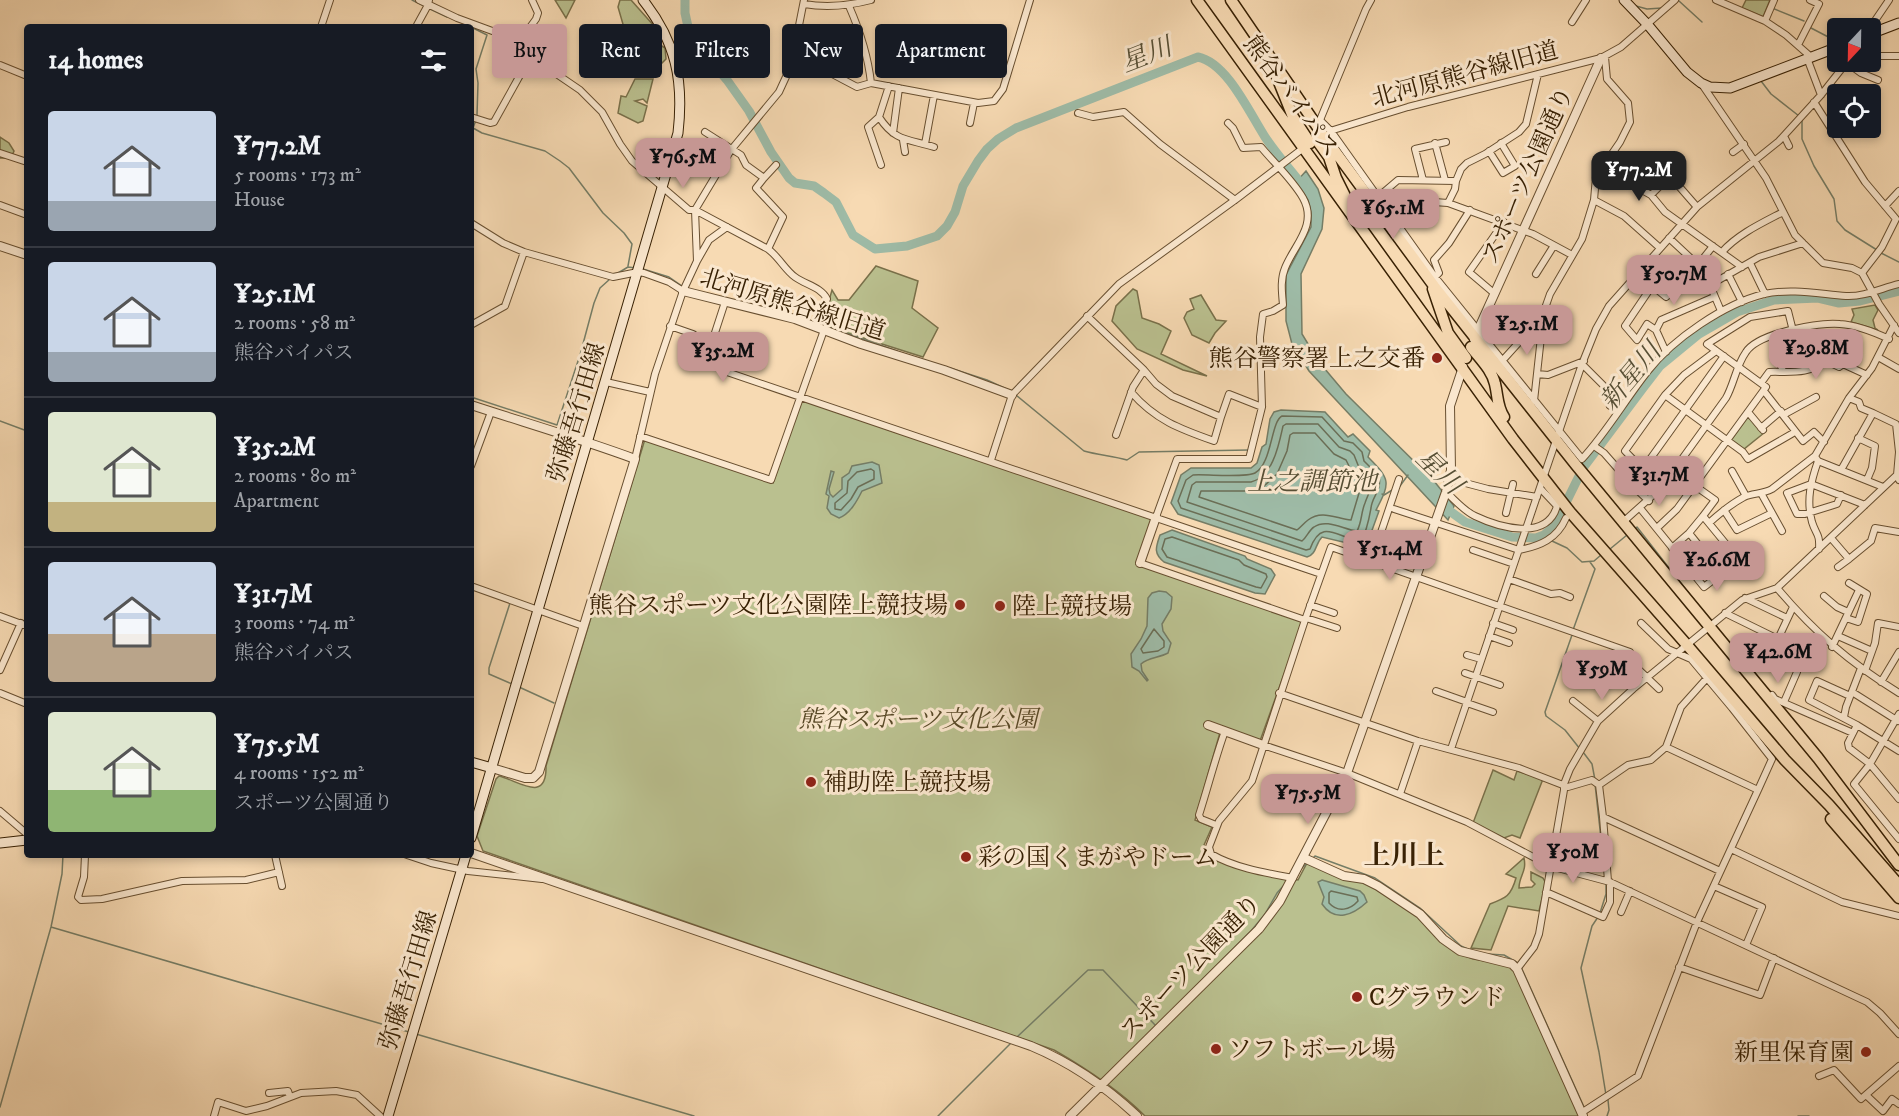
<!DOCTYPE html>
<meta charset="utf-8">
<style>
:root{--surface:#171b24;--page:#242831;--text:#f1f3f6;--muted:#9ea1a6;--line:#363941;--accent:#c59692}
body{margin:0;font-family:"IM FELL DW Pica","Noto Serif JP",serif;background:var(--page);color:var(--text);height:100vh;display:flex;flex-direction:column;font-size:22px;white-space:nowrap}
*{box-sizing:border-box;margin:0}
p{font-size:20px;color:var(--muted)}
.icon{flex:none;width:33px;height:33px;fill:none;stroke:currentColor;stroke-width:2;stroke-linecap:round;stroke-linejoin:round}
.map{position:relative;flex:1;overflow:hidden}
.side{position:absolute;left:24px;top:24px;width:450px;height:834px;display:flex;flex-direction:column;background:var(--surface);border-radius:6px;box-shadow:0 3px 9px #0003}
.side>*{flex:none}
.guide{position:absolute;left:492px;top:24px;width:570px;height:54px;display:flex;gap:12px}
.needle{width:39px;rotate:202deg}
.buttons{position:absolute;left:1827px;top:18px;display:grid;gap:12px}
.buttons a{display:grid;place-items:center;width:54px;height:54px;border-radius:6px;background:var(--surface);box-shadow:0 3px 9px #0003;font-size:30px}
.price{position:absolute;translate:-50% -51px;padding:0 14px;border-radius:12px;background:var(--accent);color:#111;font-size:20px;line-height:39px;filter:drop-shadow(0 2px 3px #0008)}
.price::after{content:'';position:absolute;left:50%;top:36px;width:18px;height:14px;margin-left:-9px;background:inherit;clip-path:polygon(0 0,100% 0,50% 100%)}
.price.current{background:#222;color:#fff}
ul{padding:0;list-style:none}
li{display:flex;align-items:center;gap:18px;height:150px;padding:0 24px}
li+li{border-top:2px solid var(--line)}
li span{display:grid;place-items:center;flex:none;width:168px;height:120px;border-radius:6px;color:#555}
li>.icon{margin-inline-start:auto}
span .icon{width:72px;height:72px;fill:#fffc;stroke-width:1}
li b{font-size:26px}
h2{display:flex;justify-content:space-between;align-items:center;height:72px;padding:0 24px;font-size:26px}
.pill{padding:0 21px;border-radius:6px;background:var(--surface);box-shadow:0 3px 9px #0003;font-size:21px;line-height:54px}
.pill.current{background:var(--accent);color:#111}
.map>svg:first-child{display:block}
.green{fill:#bac08f;stroke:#79704a;stroke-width:1.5}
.water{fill:#9ebba7;stroke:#757d66;stroke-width:1.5}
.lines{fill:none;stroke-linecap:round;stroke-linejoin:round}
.shore{stroke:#6b6e56;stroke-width:1.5}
.stream{stroke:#757d66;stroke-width:1.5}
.river{stroke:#9ebba7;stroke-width:9}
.minor-casing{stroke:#684f30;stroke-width:8}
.tertiary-casing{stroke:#684f30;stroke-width:10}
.secondary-casing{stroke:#382104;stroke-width:11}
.trunk-casing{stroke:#382104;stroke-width:13}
.minor{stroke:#fae7ce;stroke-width:6}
.tertiary{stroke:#fae7ce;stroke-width:8}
.secondary{stroke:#fae7ce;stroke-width:9}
.trunk{stroke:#f7dab3;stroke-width:10}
.poi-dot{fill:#8f2418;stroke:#fae7ce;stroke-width:2}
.labels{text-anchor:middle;stroke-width:6;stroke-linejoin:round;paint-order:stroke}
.street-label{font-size:24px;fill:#382104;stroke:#fae7ce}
.poi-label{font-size:24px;fill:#382104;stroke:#fae7ce;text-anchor:start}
.park-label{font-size:24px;font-style:italic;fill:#584927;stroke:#fae7ce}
.water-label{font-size:26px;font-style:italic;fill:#574f35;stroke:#fae7ce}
.quarter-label{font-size:27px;font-weight:bold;fill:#382104;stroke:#fae7ce}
</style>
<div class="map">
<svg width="1899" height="1116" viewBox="0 0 1899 1116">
<rect width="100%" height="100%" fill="#f7dab3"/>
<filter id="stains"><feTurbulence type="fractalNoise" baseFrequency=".00333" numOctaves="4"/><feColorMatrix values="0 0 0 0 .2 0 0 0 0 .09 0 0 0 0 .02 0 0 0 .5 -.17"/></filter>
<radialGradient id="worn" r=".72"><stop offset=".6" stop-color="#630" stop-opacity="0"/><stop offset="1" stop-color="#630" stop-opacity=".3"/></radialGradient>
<path class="green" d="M555,0H575L566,18Z
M620,0H631L655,27L629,61L623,59L627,38L618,7Z
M1746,0H1770L1763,17L1742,8Z
M651,39L665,48L666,59L654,71L636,74L641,69L632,63Z
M635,79H653L647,103L643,99L635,101L647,106L643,121L638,123L618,113L621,96L626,97Z
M0,137L9,143L14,151L11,158H0Z
M876,266L918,281L912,308L938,328L923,357L822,325L832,290L838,300H849Z
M1133,289L1137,291L1142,318L1159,324L1171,331L1161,354L1207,376L1183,370L1137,349L1112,321L1116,306Z
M1201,295L1216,320L1226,321L1215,333L1209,343L1192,335L1184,318L1187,312L1194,309L1190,299Z
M1875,305L1878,310L1873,320L1875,328L1878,330L1851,322L1854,315L1852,309Z
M802,398L1152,518L1136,564L1303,622L1260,741L1221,729L1195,820L1212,827L1204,845L1207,852L1254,872L1298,880L1307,863L1368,884L1421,918L1458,953L1473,959L1506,964L1515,972L1580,1116H1145C1118,1089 1087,1069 1054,1050L483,851L477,836L496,779L499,776C519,781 547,804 546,766L645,439L773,483Z
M1749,415L1764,433L1744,449L1731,440Z
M1493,770L1514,780L1517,771L1543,779L1520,838L1512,835L1504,838L1473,823Z
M1524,858C1527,872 1519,876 1519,888L1532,887L1535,884L1531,880V872L1543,878L1546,883L1539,911L1508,906L1491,950L1471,948L1490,904C1506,898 1511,896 1516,878L1506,874Z"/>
<path class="water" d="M1306,171L1318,189L1324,208L1322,229L1301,274L1302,334L1319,362L1346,394L1434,481L1454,506L1448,520L1309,371L1292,344L1286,321V275L1311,227V213L1308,200L1296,182Z
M1281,410L1325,412L1348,437L1353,434L1370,451L1368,457C1390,479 1391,482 1376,510L1379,511L1367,544L1364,547L1322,537C1315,544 1317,554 1307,557L1178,514L1171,503L1181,475L1191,468H1251L1257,463L1262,447L1266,444L1270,419L1274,412Z
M872,462L879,465L882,483L862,491C857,501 850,514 839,518L831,514L827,508L829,496L826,494L831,471L834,472L829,489L830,494L833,497L842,489V478L849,473L852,466Z
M1172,530L1245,556L1247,559L1271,569L1275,575L1265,594L1255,593L1164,562C1153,553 1156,547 1160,535Z
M1159,591L1166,592L1172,597L1171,609L1162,624L1163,631L1171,643L1168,653C1159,658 1148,657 1141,664L1142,671L1148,680L1147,681L1139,671L1132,667L1131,654L1141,639L1147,626L1148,598L1152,593Z
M1322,880L1360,891L1364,895L1367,902C1353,915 1335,923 1322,904L1324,897L1318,882Z"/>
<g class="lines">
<path class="shore" d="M1282,416L1322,417L1344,441L1353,443L1362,452L1364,461L1379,476C1382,491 1372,496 1371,508C1369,519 1367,531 1361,541C1338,539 1322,516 1310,549L1306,550L1181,508L1178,501L1186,480L1193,475C1206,474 1246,478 1255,473C1272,464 1271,421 1282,416Z
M1286,424H1318L1339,447L1350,451L1354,455L1358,465L1372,480C1372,489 1368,494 1365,503C1361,512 1362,522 1357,531C1344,530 1327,518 1314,527C1309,530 1307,537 1302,541L1187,502L1192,485L1196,482H1251C1273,477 1279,444 1283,426Z
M1293,433H1315L1334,454L1346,460L1351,470L1362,483L1351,520C1337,519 1322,509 1308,520C1304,523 1301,527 1297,530L1199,497L1201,491H1252L1263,487L1277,474L1287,451L1290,435Z
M871,469L874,471V479L858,487L851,499L841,510L835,509V503L847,493L848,481L857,472Z
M1172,537L1239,560L1244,565L1266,574L1267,577L1261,588L1256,587L1167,557L1162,549L1165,539Z
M1154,629L1164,641V647L1158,651L1143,653L1141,649Z
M1331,891L1357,897L1358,901C1350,910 1338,913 1329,903V893Z"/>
<path class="stream" d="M412,0L426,7
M1679,1L1702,22
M1636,6L1647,9L1662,8
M1772,8L1804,21
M430,9L447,17
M463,23L487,35L476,69L478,83L477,115
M1811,28L1838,42
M1761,81L1771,94L1799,116
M476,120L473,128L482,133L545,151L560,161L569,168L603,213L624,233L632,244L628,266
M1802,120V139L1814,166L1834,199L1837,221L1845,230L1877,250
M1881,253L1899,262
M643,269L669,277L682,286
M618,273L628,267L636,268
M820,324L897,351
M950,368L987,380L1013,392
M1016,395L1084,451C1098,455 1113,456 1127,460L1139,452L1249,450
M471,397L557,425L580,355L594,303L600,288L610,279
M0,421L27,431
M1400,486L1408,475
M1382,494L1384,495L1394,489
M1636,528L1637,527L1698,605
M1552,541L1567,548L1582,562L1594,561L1601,555
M1610,549L1627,535
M510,603L489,668V674L512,684
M1573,630L1595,569L1590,562
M1572,635L1545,712L1546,716L1565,730L1580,749
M519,687L554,703
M1583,752L1592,764L1595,780
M1595,784L1605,875
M1313,858L1315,856L1375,878L1420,908L1461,946L1470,950
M1300,870L1307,863
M1600,913L1606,894V883
M1598,917L1592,926L1581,968L1599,1052L1606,1095
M51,927L409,1032
M1487,954L1504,955L1518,963
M1521,967L1584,1107
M416,1034L694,1116
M1017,1037L1088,970H1103L1156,1026L1251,931L1265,914L1277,893L1285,884
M0,1107L51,927L62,874L63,855
M938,1116L1011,1043
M1607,1116L1609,1110L1608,1100
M1798,1116H1809"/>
<path class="river" d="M685,0V13L690,36L727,80L749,111L771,152L789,178L795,183L814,186L824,193L836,202L853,235L875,249L907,246L937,236L947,226L955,212L963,186L978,161L987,149L998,139L1016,128L1198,57C1227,63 1249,112 1265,137C1277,155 1291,171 1305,188
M1444,502L1451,512L1465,522L1512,537L1536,538L1544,535L1555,525L1583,468L1643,388L1660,366L1699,334L1737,312L1774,300L1818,298L1839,303L1860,301L1899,291"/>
<defs>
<path id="minor" d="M419,0L457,18L495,32L580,90L602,112L620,144L632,161L689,210H695L768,249C779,257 785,270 795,277C806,285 821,287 827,299L816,327
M1371,0L1366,9L1320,120L1331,131L1435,277L1582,459C1607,432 1625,400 1648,371C1673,339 1724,304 1764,294C1792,288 1819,294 1846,296C1864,297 1882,288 1899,284
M1716,0L1765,21L1786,35L1811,57
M804,4C828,8 848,6 871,0
M849,6C860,31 868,55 871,83L978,103L994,101L1003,89L1030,0
M1765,21L1774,0
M1572,22L1586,0
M321,27L330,0
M418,27L417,25L428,5L429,0
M1870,28L1889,0
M517,45L536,19L538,13L532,0
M1798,45L1819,4L1810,0
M1870,56H1899
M1807,58L1821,95
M792,59L821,68L857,87L871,83
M1846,62L1861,73L1878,80
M0,65L27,76
M1701,83L1766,178L1795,235L1823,263L1852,268L1862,273L1879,304L1899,333
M889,86L879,117C895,142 909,139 934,147
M1814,102L1865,182L1896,219L1882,247L1862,273
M1078,113L1093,117L1124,112L1160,144L1235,200
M471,117L490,123L494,122L524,68L534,57
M879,117L868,127L881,165
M970,123L974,103
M1330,131L1408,107L1601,58L1621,47L1675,0
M705,132L741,155L746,165L764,178L756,188L783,217L768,249
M893,133L899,88
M1784,136L1789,146
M903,140L905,152
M1435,143L1445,180
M925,144L934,95
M1489,151L1503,173L1515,166L1501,143
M1733,152L1744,144
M0,153L27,162
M1602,168L1651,195L1665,212L1742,267
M764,178L776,165
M1423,180L1415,149L1446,142
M1651,195L1670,176L1697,207
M1378,197L1398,180L1456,181L1461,169L1467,163L1485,154L1519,132L1526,124L1538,74
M1594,200L1624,216L1660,248
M1448,203L1455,189L1456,181
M0,205L27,215
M1885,206L1899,191
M1388,214L1420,201L1448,203L1533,234L1572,255
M471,223L503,243L524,252L613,277L638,272L644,273L669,282L683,291
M1669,238L1698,265L1713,246
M1722,252C1738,234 1762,223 1783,212
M697,261L709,240L727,227
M1750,263L1765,294
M1536,274L1553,247
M1638,274L1666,297L1675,289L1700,275L1710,285
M1728,274L1742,302
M1435,277L1439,273L1434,260L1449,243L1470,210
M1652,286L1625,326L1637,340L1647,324L1656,330L1666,352
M1495,294L1469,272L1504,222
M1721,311L1710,285L1759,257L1803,243
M1087,316L1144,370L1156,384L1172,396L1221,417L1229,394L1262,407
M471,325L505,306L524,252
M670,326L693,334L724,358V371L1321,574
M1656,330L1661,320L1714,297
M1801,347L1806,370
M1835,347L1847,353L1843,364
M710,348L725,302
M1776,354L1783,371
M1878,357L1899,369
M1502,361L1531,329L1544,311L1550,294L1582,239L1594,200L1596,177L1620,142L1630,122L1628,103L1607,79L1605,57
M1582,364L1614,396V401L1610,406
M1537,374L1548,375L1584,361
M606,382L650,392
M1761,383L1769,372C1784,371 1814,376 1822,359L1839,367L1843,364L1867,375
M1764,391L1803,441L1814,432L1824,442
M1131,392C1155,420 1180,429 1214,441L1221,417
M1665,395L1743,452L1748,459L1795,432
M1849,398L1859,402L1861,408L1873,413
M1534,401L1541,337L1546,322L1544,311
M1748,412L1763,430
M1783,415L1816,397
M1761,428L1781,411
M1116,435L1133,387L1144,370
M640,436L771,480L824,330
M1858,438L1875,446L1872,468L1867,480
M1594,446L1604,453L1633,486L1649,501
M1816,458L1818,461L1883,487
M635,459L655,374L683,291L697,261L695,210L731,150L779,92L791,66L804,0
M991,460L1012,395L1119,284L1235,200L1306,146
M1818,461C1811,481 1806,500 1812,522C1816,535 1820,533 1819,549
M471,466L491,412
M1643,469L1724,356
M1841,470L1873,413L1896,424L1899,452L1897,475L1899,480
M1732,471L1746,496
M1450,479L1488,489L1537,497
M1661,488L1625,451L1665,395L1684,375L1716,351
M1446,492C1455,500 1464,511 1475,516C1498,527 1547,542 1557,506L1540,488
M1761,493L1782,531
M1841,495L1837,504L1805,514H1797L1787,493L1811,484L1865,505
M1640,508L1704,587L1739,560L1703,516L1715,500L1674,471
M1394,509L1519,550C1540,546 1557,539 1566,518
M1724,510L1737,530L1772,513
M1506,513L1513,484
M1156,517L1177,459H1249L1262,407L1260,337L1263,314L1273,311L1283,305C1282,293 1280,280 1285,268C1294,245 1318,225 1303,198C1292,179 1275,164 1261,147L1243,148L1233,128L1228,123
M1623,522L1661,488L1726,398C1734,384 1736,366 1746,352C1758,333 1819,322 1840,324C1857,325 1874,332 1889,339
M1709,523C1720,513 1731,504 1744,497C1753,493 1763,494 1772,489L1815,456L1849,398L1872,368L1894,325
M1657,528L1677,509L1766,387L1707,344L1750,317L1788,311L1793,331
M1689,533L1721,573
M1831,538L1849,559L1871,541L1875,528L1899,532
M1672,548L1689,533L1703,516
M1473,550L1514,564
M1371,562L1399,479
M1140,563L1305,620L1252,781L1219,821L1209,847L1211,854C1235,868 1266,873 1293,878
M1838,567L1849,559
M1509,579L1551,594L1560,593L1570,597
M471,586L583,626
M1777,588C1815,633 1849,662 1899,693
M1824,596L1837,607L1848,612
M1745,598L1787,618
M1310,605L1334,613
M1725,613L1778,639L1793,607
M0,616L27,626
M1306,618L1337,628
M1846,618L1858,622L1867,594L1849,583
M1305,620L1331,547L1630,652L1638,669L1659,689
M1493,623L1513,630
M1641,623L1668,649L1691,659L1732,708L1772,759L1758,790
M1489,636L1509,643
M1838,636L1872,651
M1832,647L1859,590
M1815,653L1824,639
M1467,655L1481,659
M0,670L21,623
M1865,671L1875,643L1878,623L1899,627
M1465,673L1500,685
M1881,682L1899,652
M1436,691L1467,702
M1852,692L1898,721
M0,693L27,704
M1279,693L1418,741L1519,768L1568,787L1592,780L1599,785L1603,817L1608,881
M1772,695L1775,699L1853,733
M1850,696L1817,681L1809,700L1857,725L1848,743L1849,748L1870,764L1899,799
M1573,701L1598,721
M1784,702L1797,672
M1467,703L1493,712
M1899,714L1870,764L1854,784L1899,839
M1844,717L1846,707L1861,668
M1857,725L1899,751
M1263,745L1347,773L1467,822L1550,866L1610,882L1867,1002L1880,1013L1899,1034
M1451,749L1582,364L1596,329L1609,306L1697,207L1779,141L1821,95L1847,62
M1599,785L1628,765L1651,760L1666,747L1681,707L1707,678
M1400,794L1418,741
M0,811L27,834
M1603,817L1720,871
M1216,825L1201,819L1199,815C1208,787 1215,759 1225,731
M1731,849L1842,902L1899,916
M85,855L84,877L78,897L81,900L102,899L182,881L246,880L279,872
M275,855L282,886
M407,855L431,863L468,871L542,879
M1714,886L1762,907L1746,945
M1546,892L1603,917L1610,902V882
M1621,912L1630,891
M1679,967L1760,995L1774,958
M1517,969L1534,947L1539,934L1564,790V784L1570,769L1598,721L1633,689L1742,600L1777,588L1899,473
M1819,1076L1834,1070L1861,1099L1899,1066
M269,1093L288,1091L290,1097
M1866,1095L1883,1111L1892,1099L1899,1104
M1581,1113L1638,1076L1697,922L1758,790L1666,747
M214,1116L218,1102L246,1111L267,1106L301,1093L336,1091L357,1095L380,1116"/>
<path id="tertiary" d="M0,246L27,255
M683,291L795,319L861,344L944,370L1012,395
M1474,339L1601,58
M471,405C526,423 581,439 635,459L539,772L533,778H525L492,768
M1140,563L1156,517
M1208,725L1263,745
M471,853L1031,1046C1072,1063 1105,1086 1137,1116
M1304,858L1344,876L1364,879L1378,886L1420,914L1443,939L1460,951L1512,964L1517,969L1583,1116
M1070,1116L1259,929L1280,901L1347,773L1446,492L1451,470L1450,406L1463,367"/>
<path id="secondary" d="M1624,0L1648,25L1687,72L1701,83L1710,87L1730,88L1838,47
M1870,34L1899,23
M471,762L492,768
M471,838L678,133C684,80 676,42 643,0
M0,843L27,840
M388,1116L466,855"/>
<path id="trunk" d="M1197,0L1513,439L1570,512L1687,645L1785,760L1829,805L1899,885
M1231,0L1323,135L1434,286L1576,465L1818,758L1899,865
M1275,72L1293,117L1310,143
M1316,139L1329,157L1336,178L1346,198
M1433,289L1448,333L1466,358
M1471,347C1480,359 1492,370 1495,384C1498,396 1497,407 1504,417
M1831,819L1899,898"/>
</defs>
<use href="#minor" class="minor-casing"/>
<use href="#tertiary" class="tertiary-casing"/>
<use href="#secondary" class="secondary-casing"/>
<use href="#trunk" class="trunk-casing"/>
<use href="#minor" class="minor"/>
<use href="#tertiary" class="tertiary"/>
<use href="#secondary" class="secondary"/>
<use href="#trunk" class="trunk"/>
</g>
<g class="poi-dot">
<circle cx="1437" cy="358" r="6"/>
<circle cx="960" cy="605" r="6"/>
<circle cx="1000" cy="606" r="6"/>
<circle cx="811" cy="782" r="6"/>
<circle cx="966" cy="857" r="6"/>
<circle cx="1357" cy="997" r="6"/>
<circle cx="1216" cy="1049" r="6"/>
<circle cx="1866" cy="1052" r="6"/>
</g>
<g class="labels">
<g class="street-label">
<text transform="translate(1465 74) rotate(-15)" y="8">北河原熊谷線旧道</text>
<text transform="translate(1292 96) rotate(54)" y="8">熊谷バイパス</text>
<text transform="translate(1527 175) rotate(-66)" y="8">スポーツ公園通り</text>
<text transform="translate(793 304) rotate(17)" y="8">北河原熊谷線旧道</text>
<text transform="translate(576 412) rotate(-73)" y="8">弥藤吾行田線</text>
<text transform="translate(1190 967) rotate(-46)" y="8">スポーツ公園通り</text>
<text transform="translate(408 980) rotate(-73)" y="8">弥藤吾行田線</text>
</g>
<g class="poi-label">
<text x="1425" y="366" text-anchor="end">熊谷警察署上之交番</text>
<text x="948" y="613" text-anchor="end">熊谷スポーツ文化公園陸上競技場</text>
<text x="1012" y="614">陸上競技場</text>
<text x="823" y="790">補助陸上競技場</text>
<text x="978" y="865">彩の国くまがやドーム</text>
<text x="1369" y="1005">Cグラウンド</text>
<text x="1228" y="1057">ソフトボール場</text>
<text x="1854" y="1060" text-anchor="end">新里保育園</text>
</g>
<g class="park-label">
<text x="918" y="727">熊谷スポーツ文化公園</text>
</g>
<g class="water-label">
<text transform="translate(1146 54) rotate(-21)" y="9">星川</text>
<text transform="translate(1630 376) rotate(-50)" y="9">新星川</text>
<text transform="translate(1440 471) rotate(44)" y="9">星川</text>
<text x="1312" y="490">上之調節池</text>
</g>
<g class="quarter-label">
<text x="1404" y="864">上川上</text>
</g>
</g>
<rect width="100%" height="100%" filter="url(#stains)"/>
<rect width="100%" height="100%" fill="url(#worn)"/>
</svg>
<div class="buttons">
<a><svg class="needle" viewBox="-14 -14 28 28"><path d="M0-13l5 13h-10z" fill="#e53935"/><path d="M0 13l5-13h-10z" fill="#9ea1a6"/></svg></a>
<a><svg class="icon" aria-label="locate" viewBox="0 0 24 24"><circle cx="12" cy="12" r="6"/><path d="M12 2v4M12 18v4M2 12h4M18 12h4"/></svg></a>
</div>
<b class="price" style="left:683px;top:189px">¥76.5M</b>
<b class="price current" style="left:1639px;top:202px">¥77.2M</b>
<b class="price" style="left:1393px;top:240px">¥65.1M</b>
<b class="price" style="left:1674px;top:306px">¥50.7M</b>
<b class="price" style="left:1527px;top:356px">¥25.1M</b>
<b class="price" style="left:1816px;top:380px">¥29.8M</b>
<b class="price" style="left:723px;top:383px">¥35.2M</b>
<b class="price" style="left:1659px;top:507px">¥31.7M</b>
<b class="price" style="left:1390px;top:581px">¥51.4M</b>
<b class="price" style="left:1717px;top:592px">¥26.6M</b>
<b class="price" style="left:1778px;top:684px">¥42.6M</b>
<b class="price" style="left:1602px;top:701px">¥59M</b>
<b class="price" style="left:1308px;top:825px">¥75.5M</b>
<b class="price" style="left:1573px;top:884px">¥50M</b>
<div class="guide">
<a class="pill current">Buy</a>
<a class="pill">Rent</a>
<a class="pill">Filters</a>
<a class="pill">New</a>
<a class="pill">Apartment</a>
</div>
<section class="side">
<h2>14 homes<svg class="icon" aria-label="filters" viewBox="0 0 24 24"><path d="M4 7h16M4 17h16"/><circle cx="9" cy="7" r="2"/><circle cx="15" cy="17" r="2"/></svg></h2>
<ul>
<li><span style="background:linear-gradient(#c9d6e8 75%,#9aa5b1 0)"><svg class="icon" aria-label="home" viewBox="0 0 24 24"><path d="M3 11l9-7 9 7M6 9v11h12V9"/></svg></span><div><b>¥77.2M</b><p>5 rooms · 173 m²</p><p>House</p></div></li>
<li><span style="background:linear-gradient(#c9d6e8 75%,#9aa5b1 0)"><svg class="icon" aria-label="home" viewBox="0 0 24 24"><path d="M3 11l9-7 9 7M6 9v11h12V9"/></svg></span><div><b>¥25.1M</b><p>2 rooms · 58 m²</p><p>熊谷バイパス</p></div></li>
<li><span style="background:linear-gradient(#dfe7d0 75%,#c2b280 0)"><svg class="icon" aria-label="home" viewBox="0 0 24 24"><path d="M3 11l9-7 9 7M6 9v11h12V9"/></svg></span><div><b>¥35.2M</b><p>2 rooms · 80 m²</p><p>Apartment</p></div></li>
<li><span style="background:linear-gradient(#c9d6e8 60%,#b9a48a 0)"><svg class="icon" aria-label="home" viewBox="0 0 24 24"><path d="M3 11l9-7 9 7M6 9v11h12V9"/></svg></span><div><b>¥31.7M</b><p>3 rooms · 74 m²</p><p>熊谷バイパス</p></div></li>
<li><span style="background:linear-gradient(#dfe7d0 65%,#8fb573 0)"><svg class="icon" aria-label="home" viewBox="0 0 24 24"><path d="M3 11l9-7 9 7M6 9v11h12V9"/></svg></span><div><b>¥75.5M</b><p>4 rooms · 152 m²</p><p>スポーツ公園通り</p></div></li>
</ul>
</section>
</div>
